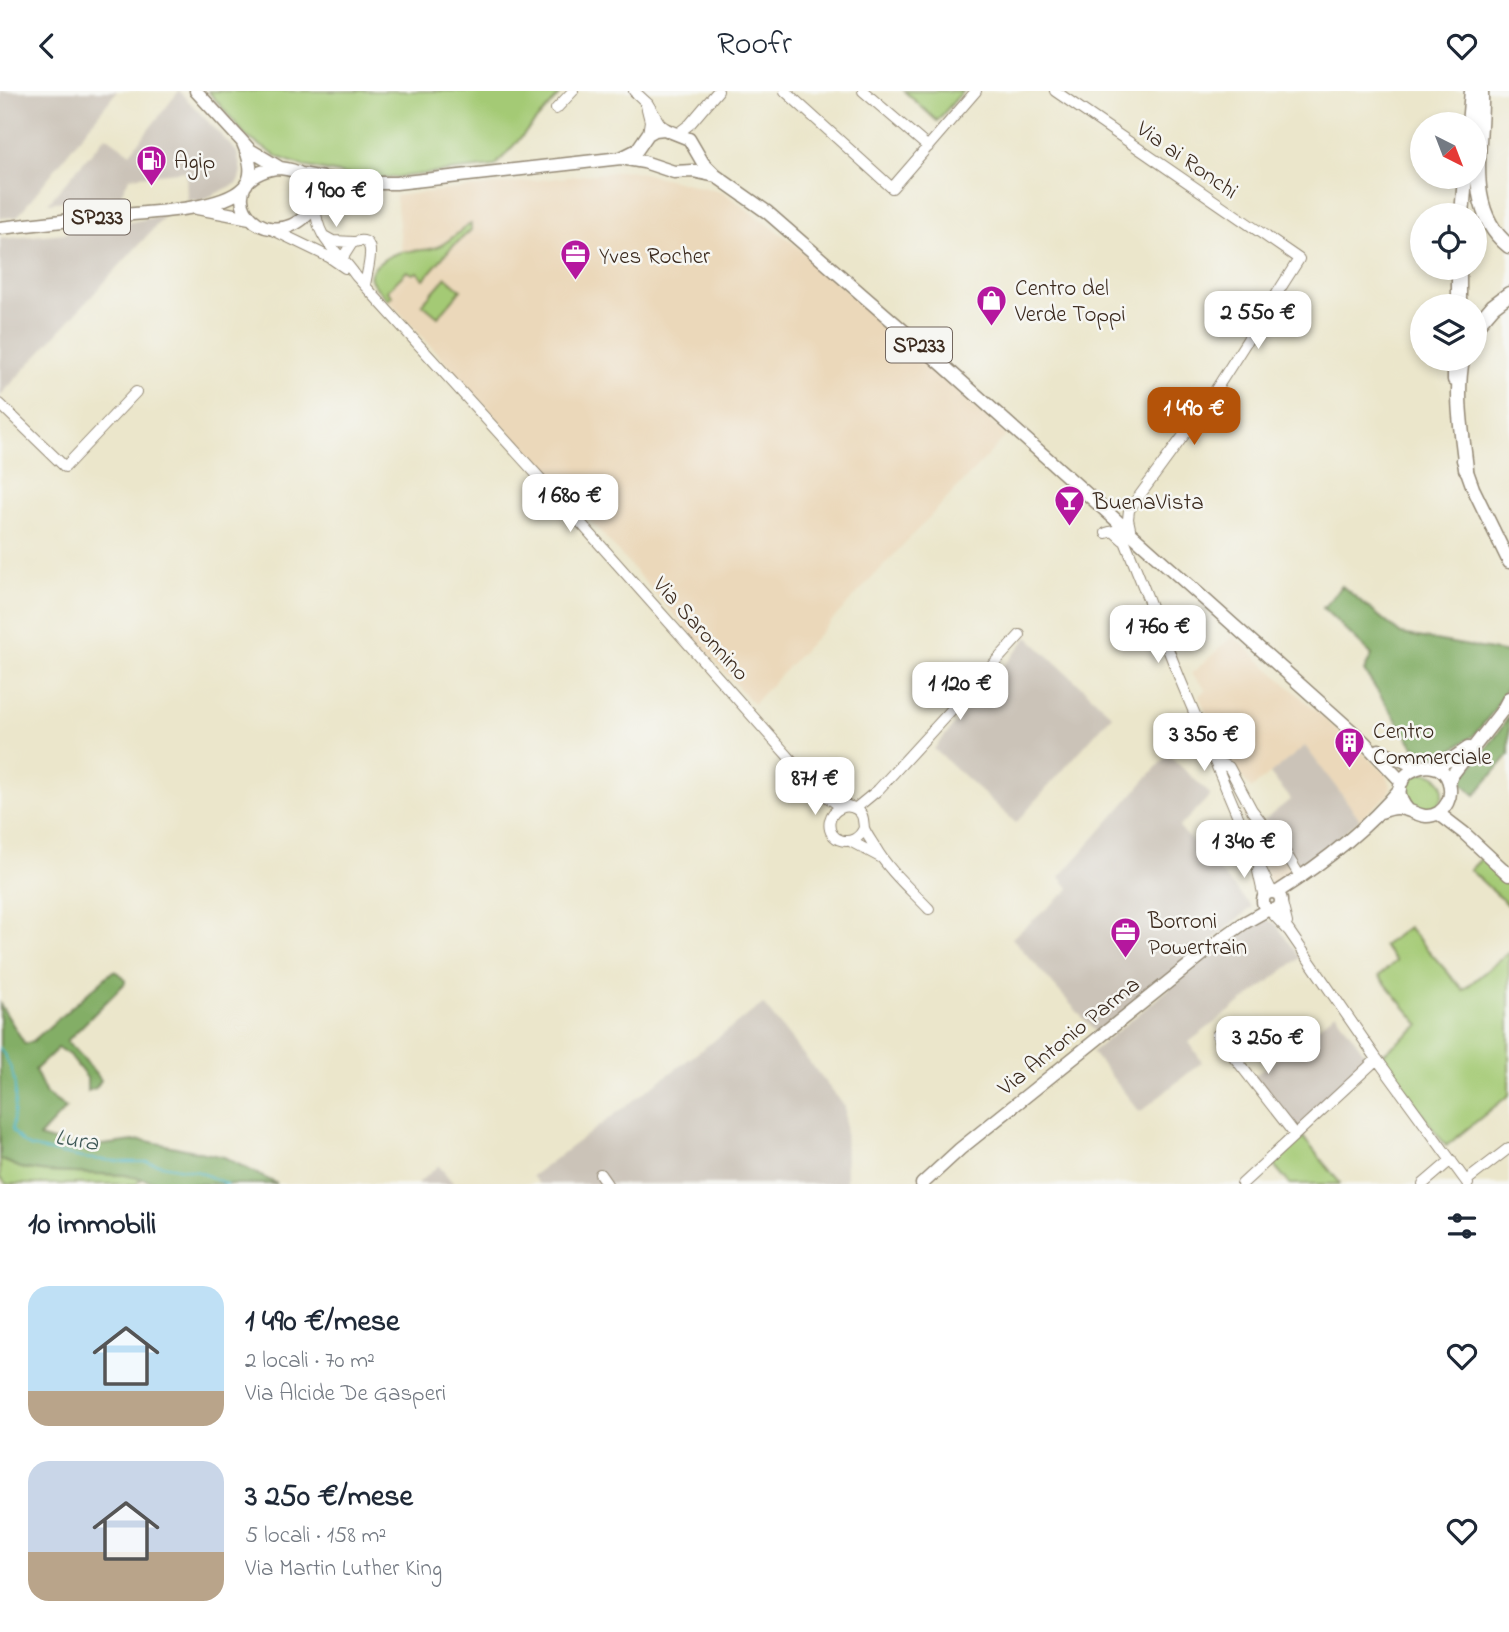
<!DOCTYPE html>
<html lang="it">
<meta charset="utf-8">
<style>
:root{--surface:#fff;--page:#f6f6f7;--text:#1f2937;--muted:#747a83;--accent:#b45309}
body{margin:0;font-family:"Indie Flower",sans-serif;background:var(--page);color:var(--text);height:100vh;display:flex;flex-direction:column;font-size:26px;white-space:nowrap}
*{box-sizing:border-box;margin:0}
p{font-size:23px;color:var(--muted)}
.icon{flex:none;width:38px;height:38px;fill:none;stroke:currentColor;stroke-width:2;stroke-linecap:round;stroke-linejoin:round}
.map{position:relative;height:1093px;overflow:hidden}
.details{display:flex;flex-direction:column;background:var(--surface);flex:1}
.details>*{flex:none}
.needle{width:46px;rotate:138deg}
.fabs{position:absolute;left:1410px;top:21px;display:grid;gap:14px}
.fabs a{display:grid;place-items:center;width:77px;height:77px;border-radius:50%;background:var(--surface);box-shadow:0 4px 10px #0003;font-size:35px}
.price{position:absolute;translate:-50% -60px;padding:0 16px;border-radius:14px;background:#fff;color:#222;font-size:23px;line-height:46px;filter:drop-shadow(0 2px 4px #0008)}
.price::after{content:'';position:absolute;left:50%;top:42px;width:21px;height:16px;margin-left:-10px;background:inherit;clip-path:polygon(0 0,100% 0,50% 100%)}
.price.on{background:var(--accent);color:#fff}
ul{padding:0;list-style:none}
li{display:flex;align-items:center;gap:21px;height:175px;padding:0 28px}
li span{display:grid;place-items:center;flex:none;width:196px;height:140px;border-radius:21px;color:#555}
li>.icon{margin-inline-start:auto}
span .icon{width:84px;height:84px;fill:#fffc;stroke-width:1}
li b{font-size:30px}
h2{display:flex;justify-content:space-between;align-items:center;height:84px;padding:0 28px;font-size:30px}
header{display:flex;justify-content:space-between;align-items:center;height:91px;padding:0 28px;background:var(--surface);font-size:32px;font-weight:600}
.map>svg:first-child{display:block}
.built{fill:#ebd8ba}
.industrial{fill:#cbc3b8}
.green{fill:#a4ca74;stroke:#707a49;stroke-width:2}
.forest{fill:#83ae66;stroke:#5f6c42;stroke-width:2}
.lines{fill:none;stroke-linecap:round;stroke-linejoin:round}
.stream{stroke:#48b4c5;stroke-width:2}
.minor-casing{stroke:#938874;stroke-width:12}
.major-casing{stroke:#938874;stroke-width:15}
.highway-casing{stroke:#938874;stroke-width:17}
.minor{stroke:#fff;stroke-width:10}
.major{stroke:#fff;stroke-width:12}
.highway{stroke:#fff;stroke-width:14}
.labels{text-anchor:middle;stroke-width:5;stroke-linejoin:round;paint-order:stroke}
.shield{fill:#f6f6f2;stroke:#73675e;stroke-width:2}
.shield-label{font-size:21px;font-weight:bold;fill:#3b2a1e}
.street-label{font-size:23px;fill:#3b2a1e;stroke:#f6f6f2}
.poi-label{font-size:23px;fill:#3b2a1e;stroke:#f6f6f2;text-anchor:start}
.water-label{font-size:24px;font-style:italic;fill:#405a58;stroke:#f6f6f2}
</style>
<header><svg class="icon" aria-label="back" viewBox="0 0 24 24"><path d="M15 5l-7 7 7 7"/></svg>Roofr<svg class="icon" aria-label="heart" viewBox="0 0 24 24"><path d="M12 20l-8-8c-3-5 5-10 8-4 3-6 11-1 8 4z"/></svg></header>
<div class="map">
<svg width="1509" height="1093" viewBox="0 0 1509 1093">
<rect width="100%" height="100%" fill="#f6f6f2"/>
<filter id="ink" filterUnits="userSpaceOnUse"><feTurbulence type="fractalNoise" baseFrequency=".0143" numOctaves="2"/><feDisplacementMap in="SourceGraphic" scale="14" xChannelSelector="R" yChannelSelector="G"/><feConvolveMatrix kernelMatrix="1 2 1 2 8 2 1 2 1" color-interpolation-filters="sRGB"/></filter>
<filter id="wash" filterUnits="userSpaceOnUse"><feTurbulence type="fractalNoise" baseFrequency=".00686" numOctaves="4" result="noise"/><feDisplacementMap in="SourceGraphic" scale="28" xChannelSelector="R" yChannelSelector="G"/><feGaussianBlur stdDeviation="1.57" result="paint"/><feColorMatrix in="noise" values="0 0 0 0 0 0 0 0 0 0 0 0 0 0 0 0 0 1.4 0 .05"/><feComposite in="paint" operator="in"/></filter>
<g filter="url(#wash)">
<rect width="100%" height="100%" fill="#ebe6cb"/>
<path class="built" d="M630,79L723,101L792,151L1006,345L753,613L590,429L371,190L386,166L394,162L402,161L396,105Z
M1233,545L1384,681L1388,687L1391,694L1388,704L1360,728L1305,655L1251,698L1230,670H1226L1199,605L1206,598L1191,583Z
M1248,718L1291,777L1290,788L1279,794H1271L1242,721Z"/>
<path class="industrial" d="M0,0H117L17,126L0,127Z
M179,0L237,61L241,80L238,92L200,110L187,108L186,80L130,86L121,103L48,112L106,45L130,62Z
M166,124L0,305V148L86,140Z
M1028,546L1112,624L1016,732L934,658Z
M1305,655L1360,728L1301,778L1296,775L1263,730L1291,708L1270,683Z
M1168,663L1211,704L1179,736L1252,816L1173,882L1097,943L1012,847L1070,798L1060,786Z
M1263,826L1276,833L1300,867L1189,951L1202,971L1140,1021L1092,961L1255,827Z
M763,913L845,1016L846,1093H539L532,1085Z
M1336,922L1368,967L1366,971L1299,1036L1294,1035L1254,985Z
M438,1074L454,1093H417L438,1075Z"/>
<path class="green" d="M208,0H563L495,75L380,88L343,83L303,75L278,66L247,46Z
M904,0H963L937,30Z
M471,133V139L449,159L424,188L417,181L413,183L407,180L387,200L392,205L388,209C383,203 373,195 371,188C369,182 373,178 377,174C399,155 409,163 434,157C449,153 458,139 471,133Z
M446,186L461,199L438,226L422,213Z
M1407 700a18 18 0 1 1 36 0a18 18 0 1 1-36 0Z
M1482,767L1509,792V815L1470,779Z
M1408,836L1463,899L1509,861V1004L1446,1055L1380,965L1420,934L1379,885L1396,870L1383,855Z
M1303,1046L1340,1092L1339,1093H1290L1272,1072Z
M0,1068L21,1077L48,1081L125,1084L142,1088L136,1093H6L0,1087Z"/>
<path class="forest" d="M1342,495L1401,543L1509,562V592L1493,621L1474,644L1446,663L1421,666L1364,580L1372,564L1323,517Z
M1509,625V664L1475,704L1460,690L1497,644Z
M113,880C119,881 122,885 125,889V892L67,950L85,969L101,989L96,997L87,1000V987L69,964L58,957L35,979L46,1003L66,1017L39,1046L78,1057L142,1049L224,1066L277,1093H165L125,1084L48,1081L21,1077L0,1068V913L25,953L33,950Z"/>
<g class="lines">
<path class="stream" d="M0,957C20,986 16,1005 12,1039L22,1051L30,1056L82,1067L125,1071H147L199,1081L227,1093"/>
</g>
</g>
<g filter="url(#ink)">
<g class="lines">
<defs>
<path id="minor" d="M634,0L648,13L660,33L668,39
M785,0L892,97L976,0
M863,0L928,56
M1055,0L1299,168L1206,314L1129,419L1128,428L1131,442
M646,14L650,30L648,43
M556,18L573,0
M677,43L690,33L718,0
M315,115C318,153 337,157 356,185L579,430L819,700L837,713L848,715
M269,137L329,166L345,177
M324,145L333,150L354,151
M340,171L352,152C382,140 366,181 365,195
M0,313L65,376L136,301
M1117,430L1180,588L1255,766L1272,801
M1106,442L1113,440L1123,449
M1216,671L1229,676L1252,719L1287,764L1301,787
M856,717L878,699L1020,544
M864,737C855,759 825,751 830,729C833,718 846,712 856,718C864,723 863,729 864,737C866,743 872,751 875,756C888,779 911,799 929,818
M850,750L880,766
M1258,780L1264,807
M1282,812L1287,832
M1270,820L1289,840L1377,968L1468,1093
M1217,944L1295,1044
M600,1083L607,1093
M1466,1090L1509,1057
M1242,1093L1377,968
M1423,1093L1451,1069"/>
<path id="major" d="M196,0L250,59L280,77
M621,67L637,59L648,43L655,39L664,38L689,48L703,72L716,85L767,121L944,275L1363,650L1402,691
M276,77C290,77 306,82 313,95C318,105 316,116 307,124C258,169 206,89 276,77Z
M301,83L352,92H396L621,67L644,71L674,81L693,80L716,85
M315,115L335,103L363,98
M197,117L250,127
M0,137C36,133 72,129 107,125C140,122 221,120 243,97C256,85 249,66 243,52
M1454,289V268
M1463,369L1473,397L1509,471
M1379,659L1417,676
M1433,676L1452,668L1468,657
M1449,692L1452,684L1502,620L1509,607
M1381,721C1386,719 1392,717 1397,717C1412,717 1422,731 1438,722C1446,717 1451,707 1450,698C1448,654 1375,681 1408,719
M1438,722L1464,742L1509,784
M1263 810a9 9 0 1 1 18 0a9 9 0 1 1-18 0Z
M1276,802C1320,774 1367,738 1400,698
M922,1093L960,1058L1223,847L1244,832L1267,819"/>
<path id="highway" d="M1481,0C1483,51 1462,118 1509,155
M1469,33L1472,0
M1462,124L1465,86
M1459,215V177
M1475,236L1493,215L1509,203
M1462,268C1455,306 1462,340 1466,378"/>
</defs>
<use href="#minor" class="minor-casing"/>
<use href="#major" class="major-casing"/>
<use href="#highway" class="highway-casing"/>
<use href="#minor" class="minor"/>
<use href="#major" class="major"/>
<use href="#highway" class="highway"/>
</g>
</g>
<defs>
<symbol id="fuel-pin" viewBox="-11 -11 22 30"><path d="M0 17L-7.5 6A9.5 9.5 0 1 1 7.5 6Z" fill="#b5179e" stroke="#f6f6f2"/><path d="M-5.5-6h7V0h2V4h1.3V-2.5L3-4.5l.8-.8L6-3V5H2.5V1h-1V6h-7ZM-4.2-4.7v3.2H.2V-4.7Z" fill="#fff"/></symbol>
<symbol id="office-pin" viewBox="-11 -11 22 30"><path d="M0 17L-7.5 6A9.5 9.5 0 1 1 7.5 6Z" fill="#b5179e" stroke="#f6f6f2"/><path d="M-6-3h4V-5.5h4V-3h4V5H-6ZM-1-4.5V-3h2v-1.5ZM-6 0V1H6V0Z" fill="#fff"/></symbol>
<symbol id="shop-pin" viewBox="-11 -11 22 30"><path d="M0 17L-7.5 6A9.5 9.5 0 1 1 7.5 6Z" fill="#b5179e" stroke="#f6f6f2"/><path d="M-5-2.5h2.3a2.7 3.5 0 0 1 5.4 0H5L5.5 6h-11ZM-1.5-2.5h3a1.5 2.3 0 0 0-3 0Z" fill="#fff"/></symbol>
<symbol id="bar-pin" viewBox="-11 -11 22 30"><path d="M0 17L-7.5 6A9.5 9.5 0 1 1 7.5 6Z" fill="#b5179e" stroke="#f6f6f2"/><path d="M-6-5H6L.8 .8V4.5H3.5V6h-7V4.5H-.8V.8Z" fill="#fff"/></symbol>
<symbol id="building-pin" viewBox="-11 -11 22 30"><path d="M0 17L-7.5 6A9.5 9.5 0 1 1 7.5 6Z" fill="#b5179e" stroke="#f6f6f2"/><path d="M-4-6H4V6H1V3H-1V6H-4ZM-2.5-4.3h1.7v1.8h-1.7ZM.8-4.3h1.7v1.8H.8ZM-2.5-1h1.7V.8h-1.7ZM.8-1h1.7V.8H.8Z" fill="#fff"/></symbol>
</defs>
<g fill-rule="evenodd">
<use href="#fuel-pin" x="134" y="52" width="35" height="47"/>
<use href="#office-pin" x="558" y="146" width="35" height="47"/>
<use href="#shop-pin" x="974" y="192" width="35" height="47"/>
<use href="#bar-pin" x="1052" y="392" width="35" height="47"/>
<use href="#building-pin" x="1332" y="634" width="35" height="47"/>
<use href="#office-pin" x="1108" y="824" width="35" height="47"/>
</g>
<g class="labels">
<g class="shield">
<rect x="64" y="108.5" width="66" height="35" rx="5"/>
<rect x="886" y="236.5" width="66" height="35" rx="5"/>
</g>
<g class="shield-label">
<text x="97" y="133">SP233</text>
<text x="919" y="261">SP233</text>
</g>
<g class="street-label">
<text transform="translate(1188 68) rotate(35)" y="8">Via ai Ronchi</text>
<text transform="translate(702 537) rotate(48)" y="8">Via Saronnino</text>
<text transform="translate(1068 944) rotate(-39)" y="8">Via Antonio Parma</text>
</g>
<g class="poi-label">
<text x="174" y="77">Agip</text>
<text x="599" y="172">Yves Rocher</text>
<text x="1015" y="204">Centro del<tspan x="1015" dy="26">Verde Toppi</tspan></text>
<text x="1093" y="418">BuenaVista</text>
<text x="1373" y="647">Centro<tspan x="1373" dy="26">Commerciale</tspan></text>
<text x="1148" y="837">Borroni<tspan x="1148" dy="26">Powertrain</tspan></text>
</g>
<g class="water-label">
<text transform="translate(77 1048) rotate(9)" y="8">Lura</text>
</g>
</g>
</svg>
<div class="fabs">
<a><svg class="needle" viewBox="-14 -14 28 28"><path d="M0-13l5 13h-10z" fill="#e53935"/><path d="M0 13l5-13h-10z" fill="#747a83"/></svg></a>
<a><svg class="icon" aria-label="locate" viewBox="0 0 24 24"><circle cx="12" cy="12" r="6"/><path d="M12 2v4M12 18v4M2 12h4M18 12h4"/></svg></a>
<a><svg class="icon" aria-label="layers" viewBox="0 0 24 24"><path d="M12 4l9 5-9 5-9-5zM3 14l9 5 9-5"/></svg></a>
</div>
<b class="price" style="left:336px;top:138px">1 900 €</b>
<b class="price" style="left:1258px;top:260px">2 550 €</b>
<b class="price on" style="left:1194px;top:356px">1 490 €</b>
<b class="price" style="left:570px;top:443px">1 680 €</b>
<b class="price" style="left:1158px;top:574px">1 760 €</b>
<b class="price" style="left:960px;top:631px">1 120 €</b>
<b class="price" style="left:1204px;top:682px">3 350 €</b>
<b class="price" style="left:815px;top:726px">871 €</b>
<b class="price" style="left:1244px;top:789px">1 340 €</b>
<b class="price" style="left:1268px;top:985px">3 250 €</b>
</div>
<section class="details">
<h2>10 immobili<svg class="icon" aria-label="filters" viewBox="0 0 24 24"><path d="M4 7h16M4 17h16"/><circle cx="9" cy="7" r="2"/><circle cx="15" cy="17" r="2"/></svg></h2>
<ul>
<li><span style="background:linear-gradient(#bfe0f5 75%,#b9a48a 0)"><svg class="icon" aria-label="home" viewBox="0 0 24 24"><path d="M3 11l9-7 9 7M6 9v11h12V9"/></svg></span><div><b>1 490 €/mese</b><p>2 locali · 70 m²</p><p>Via Alcide De Gasperi</p></div><svg class="icon" aria-label="heart" viewBox="0 0 24 24"><path d="M12 20l-8-8c-3-5 5-10 8-4 3-6 11-1 8 4z"/></svg></li>
<li><span style="background:linear-gradient(#c9d6e8 65%,#b9a48a 0)"><svg class="icon" aria-label="home" viewBox="0 0 24 24"><path d="M3 11l9-7 9 7M6 9v11h12V9"/></svg></span><div><b>3 250 €/mese</b><p>5 locali · 158 m²</p><p>Via Martin Luther King</p></div><svg class="icon" aria-label="heart" viewBox="0 0 24 24"><path d="M12 20l-8-8c-3-5 5-10 8-4 3-6 11-1 8 4z"/></svg></li>
</ul>
</section>
